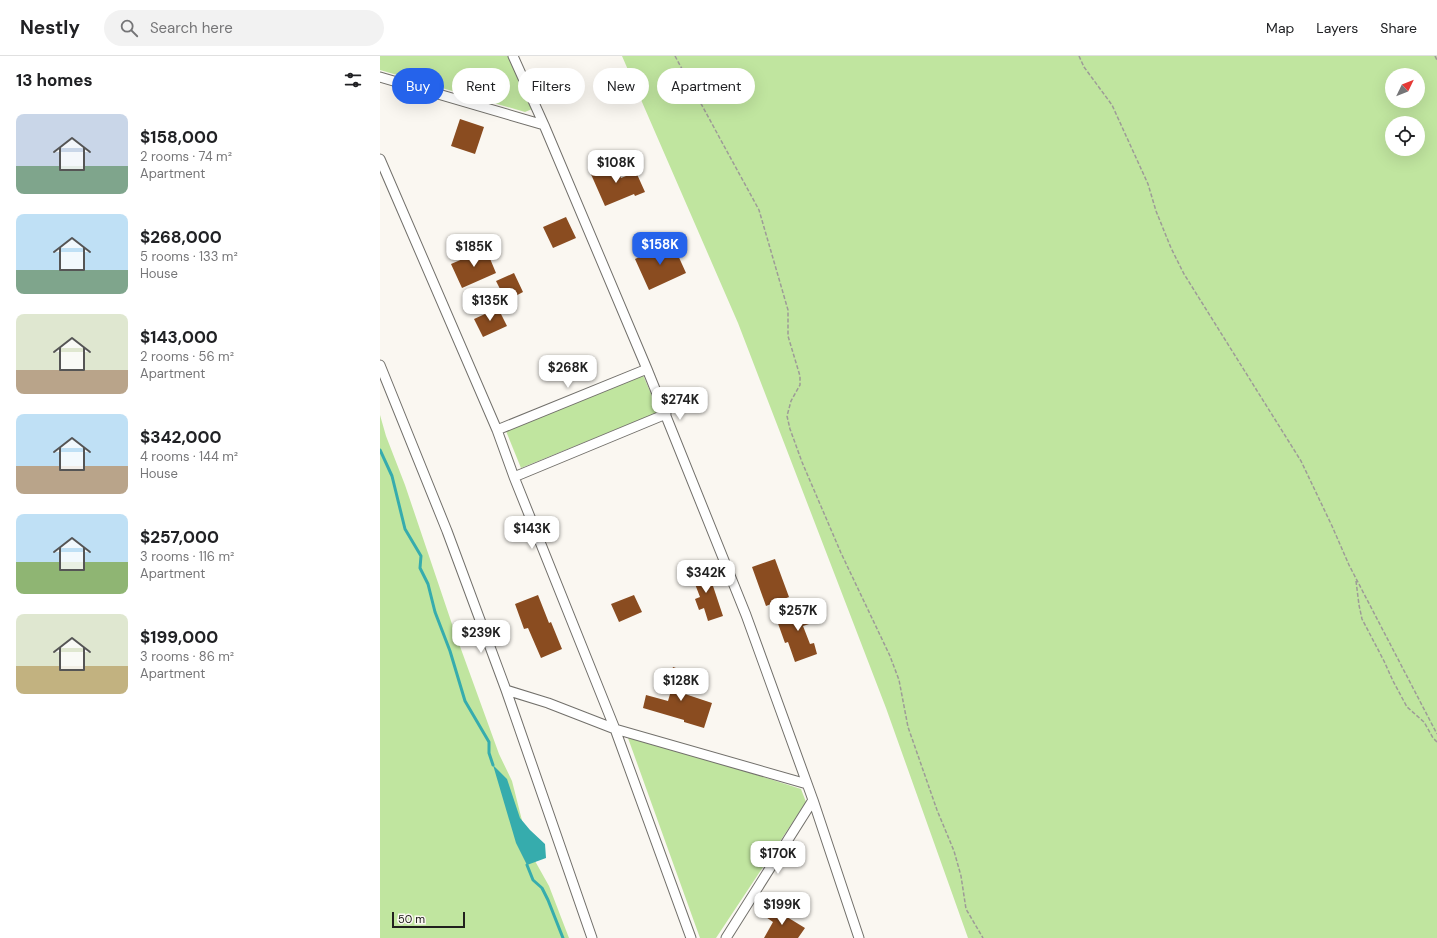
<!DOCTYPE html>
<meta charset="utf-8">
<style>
:root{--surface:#fff;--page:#f2f2f2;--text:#202124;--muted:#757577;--line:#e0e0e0;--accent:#2563eb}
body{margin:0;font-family:"DM Sans",sans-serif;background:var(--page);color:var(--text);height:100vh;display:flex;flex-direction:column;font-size:15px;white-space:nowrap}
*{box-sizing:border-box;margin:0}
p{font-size:13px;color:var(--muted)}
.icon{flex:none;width:22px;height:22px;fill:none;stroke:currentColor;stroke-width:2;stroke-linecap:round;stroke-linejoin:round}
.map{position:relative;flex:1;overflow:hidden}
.side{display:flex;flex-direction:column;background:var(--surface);width:380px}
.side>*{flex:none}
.hud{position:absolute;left:12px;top:12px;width:380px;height:36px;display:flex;gap:8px}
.needle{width:26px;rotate:47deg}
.fabs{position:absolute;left:1005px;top:12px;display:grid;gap:8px}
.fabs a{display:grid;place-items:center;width:40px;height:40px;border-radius:50%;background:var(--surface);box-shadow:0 4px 16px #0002;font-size:20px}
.scale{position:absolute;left:12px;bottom:10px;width:73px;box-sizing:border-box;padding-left:4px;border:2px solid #21201e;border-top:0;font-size:11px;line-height:14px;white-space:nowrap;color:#21201e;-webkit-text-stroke:3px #faf7f1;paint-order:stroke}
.price{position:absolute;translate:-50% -34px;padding:0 9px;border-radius:8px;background:#fff;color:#222;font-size:13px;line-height:26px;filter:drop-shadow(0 1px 2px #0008)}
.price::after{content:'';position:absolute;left:50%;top:24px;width:12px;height:9px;margin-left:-6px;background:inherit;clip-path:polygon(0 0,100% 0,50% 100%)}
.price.current{background:var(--accent);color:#fff}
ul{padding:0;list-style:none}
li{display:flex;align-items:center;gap:12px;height:100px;padding:0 16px}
li span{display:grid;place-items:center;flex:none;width:112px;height:80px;border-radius:8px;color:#555}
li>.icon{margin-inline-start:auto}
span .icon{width:48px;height:48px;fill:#fffc;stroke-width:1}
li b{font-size:17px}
h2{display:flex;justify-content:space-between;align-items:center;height:48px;padding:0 16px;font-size:17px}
.pill{padding:0 14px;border-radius:18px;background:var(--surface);box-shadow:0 4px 16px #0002;font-size:14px;line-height:36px}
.pill.current{background:var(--accent);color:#fff}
header{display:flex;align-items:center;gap:24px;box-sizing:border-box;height:56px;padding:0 20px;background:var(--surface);border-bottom:1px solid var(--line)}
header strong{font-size:19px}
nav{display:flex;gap:22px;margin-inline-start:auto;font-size:14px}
.search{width:280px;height:36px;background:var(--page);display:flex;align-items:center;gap:10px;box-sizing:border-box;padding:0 14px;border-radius:22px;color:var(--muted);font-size:15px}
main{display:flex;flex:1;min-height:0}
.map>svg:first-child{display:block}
.green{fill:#c0e59f;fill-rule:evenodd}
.water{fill:#36acad}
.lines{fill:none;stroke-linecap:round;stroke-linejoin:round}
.stream{stroke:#36acad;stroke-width:3}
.building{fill:#8a4c20}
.street-casing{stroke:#72706b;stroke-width:11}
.path{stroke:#9d9b97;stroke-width:1.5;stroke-dasharray:4 2;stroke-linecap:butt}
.street{stroke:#fff;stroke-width:9}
</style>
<header>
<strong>Nestly</strong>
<div class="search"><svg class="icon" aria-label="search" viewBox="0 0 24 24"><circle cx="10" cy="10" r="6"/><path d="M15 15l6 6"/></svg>Search here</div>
<nav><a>Map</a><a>Layers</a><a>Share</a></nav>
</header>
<main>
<section class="side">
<h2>13 homes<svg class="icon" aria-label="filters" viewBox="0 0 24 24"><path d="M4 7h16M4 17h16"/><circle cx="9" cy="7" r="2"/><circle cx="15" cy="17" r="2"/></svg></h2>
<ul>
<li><span style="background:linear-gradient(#c9d6e8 65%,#7fa58c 0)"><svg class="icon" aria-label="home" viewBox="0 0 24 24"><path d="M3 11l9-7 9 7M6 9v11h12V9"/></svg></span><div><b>$158,000</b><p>2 rooms · 74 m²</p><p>Apartment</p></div></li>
<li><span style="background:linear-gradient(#bfe0f5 70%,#7fa58c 0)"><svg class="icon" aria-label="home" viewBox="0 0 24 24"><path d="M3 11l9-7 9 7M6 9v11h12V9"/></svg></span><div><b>$268,000</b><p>5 rooms · 133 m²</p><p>House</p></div></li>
<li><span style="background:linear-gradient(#dfe7d0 70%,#b9a48a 0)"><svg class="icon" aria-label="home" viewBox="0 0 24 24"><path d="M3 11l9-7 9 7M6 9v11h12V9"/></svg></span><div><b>$143,000</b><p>2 rooms · 56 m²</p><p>Apartment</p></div></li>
<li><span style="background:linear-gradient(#bfe0f5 65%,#b9a48a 0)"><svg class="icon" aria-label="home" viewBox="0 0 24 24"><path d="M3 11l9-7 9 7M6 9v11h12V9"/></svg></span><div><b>$342,000</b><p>4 rooms · 144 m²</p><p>House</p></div></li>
<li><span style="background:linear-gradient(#bfe0f5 60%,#8fb573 0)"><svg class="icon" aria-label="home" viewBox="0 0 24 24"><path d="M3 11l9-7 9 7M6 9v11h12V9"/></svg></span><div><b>$257,000</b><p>3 rooms · 116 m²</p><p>Apartment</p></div></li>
<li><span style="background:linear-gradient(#dfe7d0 65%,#c2b280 0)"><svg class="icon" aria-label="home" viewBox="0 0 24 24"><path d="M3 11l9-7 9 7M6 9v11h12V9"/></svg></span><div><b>$199,000</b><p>3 rooms · 86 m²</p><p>Apartment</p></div></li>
</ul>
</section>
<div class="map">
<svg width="1057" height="882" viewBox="0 0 1057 882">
<rect width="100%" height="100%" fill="#faf7f1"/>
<path class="green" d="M0,0H128L152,53L145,56L0,14Z
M242,0H1057V882H588L506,652L358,267ZM1012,19H1038V45H1012ZM1012,67H1038V93H1012Z
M263,319L279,356L141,412L126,375Z
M0,359L6,380L25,429L73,571L119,698L132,725L150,796L169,830L189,882H0Z
M254,680L421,733L426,746L336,882H320L248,682Z"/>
<path class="water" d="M113,709L127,723L140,762L150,774L165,788L166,802L147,809L136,787Z"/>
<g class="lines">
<path class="stream" d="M0,394L12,420L25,473L41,500L40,512L48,528L55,556L70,595L85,645L109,686V697L113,709
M147,809L153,824L162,832L168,844L183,882"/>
</g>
<path class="building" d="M80,63L104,71L95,98L71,90Z
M235,106L241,122L256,116L265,136L255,140L254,138L225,150L210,116Z
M186,161L196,182L173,192L163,171Z
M292,186L306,217L269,234L255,203Z
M106,193L116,217L82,232L71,208Z
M134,217L143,236L126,245L116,225Z
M118,252L127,270L103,281L94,263Z
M395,503L409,541L386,550L372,511Z
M325,509L334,530H333L343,560L328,565L324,552L319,554L315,543L320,541L310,515Z
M158,539L169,567L171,566L182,593L161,602L148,572L144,573L135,548Z
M254,539L262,556L239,566L231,548Z
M432,549L438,565L423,570L430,588L434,587L437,598L415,606L408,586L405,587L396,562Z
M293,611L311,617L305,638L332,647L324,672L304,666V664L263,652L266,639L288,645L295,621L290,620Z
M389,850L425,872L418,882H384L393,866L383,859Z"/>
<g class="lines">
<defs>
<path id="street" d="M133,0L164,69L267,313L366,559L433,744L479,882
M0,21L164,69
M0,103L117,374L134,421L235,673L311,882
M0,309L67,475L126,634L212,882
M117,374L267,313
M134,421L286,358
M126,634L168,647L235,673L427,728
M346,882L433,744"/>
</defs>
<use href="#street" class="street-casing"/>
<path class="path" d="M295,0L379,154L408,254V280L420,320V329L411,345L407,360L410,373L422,406L461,497L510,600L519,624L528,671L557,754L574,795L581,820L586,853L603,882
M699,0L704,11L732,49L768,128L776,155L791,192L804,218L921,405L952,470L969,509L1057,678
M1055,0L1057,4
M976,525L979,549L982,563L1004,605L1013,625L1027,651L1044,666L1053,682L1057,686"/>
<use href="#street" class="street"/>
</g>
</svg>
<div class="fabs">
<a><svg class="needle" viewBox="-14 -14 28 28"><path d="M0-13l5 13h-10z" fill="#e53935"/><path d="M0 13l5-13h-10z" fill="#757577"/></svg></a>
<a><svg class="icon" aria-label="locate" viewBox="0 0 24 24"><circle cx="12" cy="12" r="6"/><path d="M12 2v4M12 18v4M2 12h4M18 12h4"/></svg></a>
</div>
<div class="scale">50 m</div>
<b class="price" style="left:236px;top:128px">$108K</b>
<b class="price current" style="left:280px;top:210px">$158K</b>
<b class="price" style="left:94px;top:212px">$185K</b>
<b class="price" style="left:110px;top:266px">$135K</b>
<b class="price" style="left:188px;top:333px">$268K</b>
<b class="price" style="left:300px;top:365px">$274K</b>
<b class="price" style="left:152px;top:494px">$143K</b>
<b class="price" style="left:326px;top:538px">$342K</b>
<b class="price" style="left:418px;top:576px">$257K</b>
<b class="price" style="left:101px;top:598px">$239K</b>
<b class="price" style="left:301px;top:646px">$128K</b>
<b class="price" style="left:398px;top:819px">$170K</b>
<b class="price" style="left:402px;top:870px">$199K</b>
<div class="hud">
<a class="pill current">Buy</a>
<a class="pill">Rent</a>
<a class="pill">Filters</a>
<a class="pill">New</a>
<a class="pill">Apartment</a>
</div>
</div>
</main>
